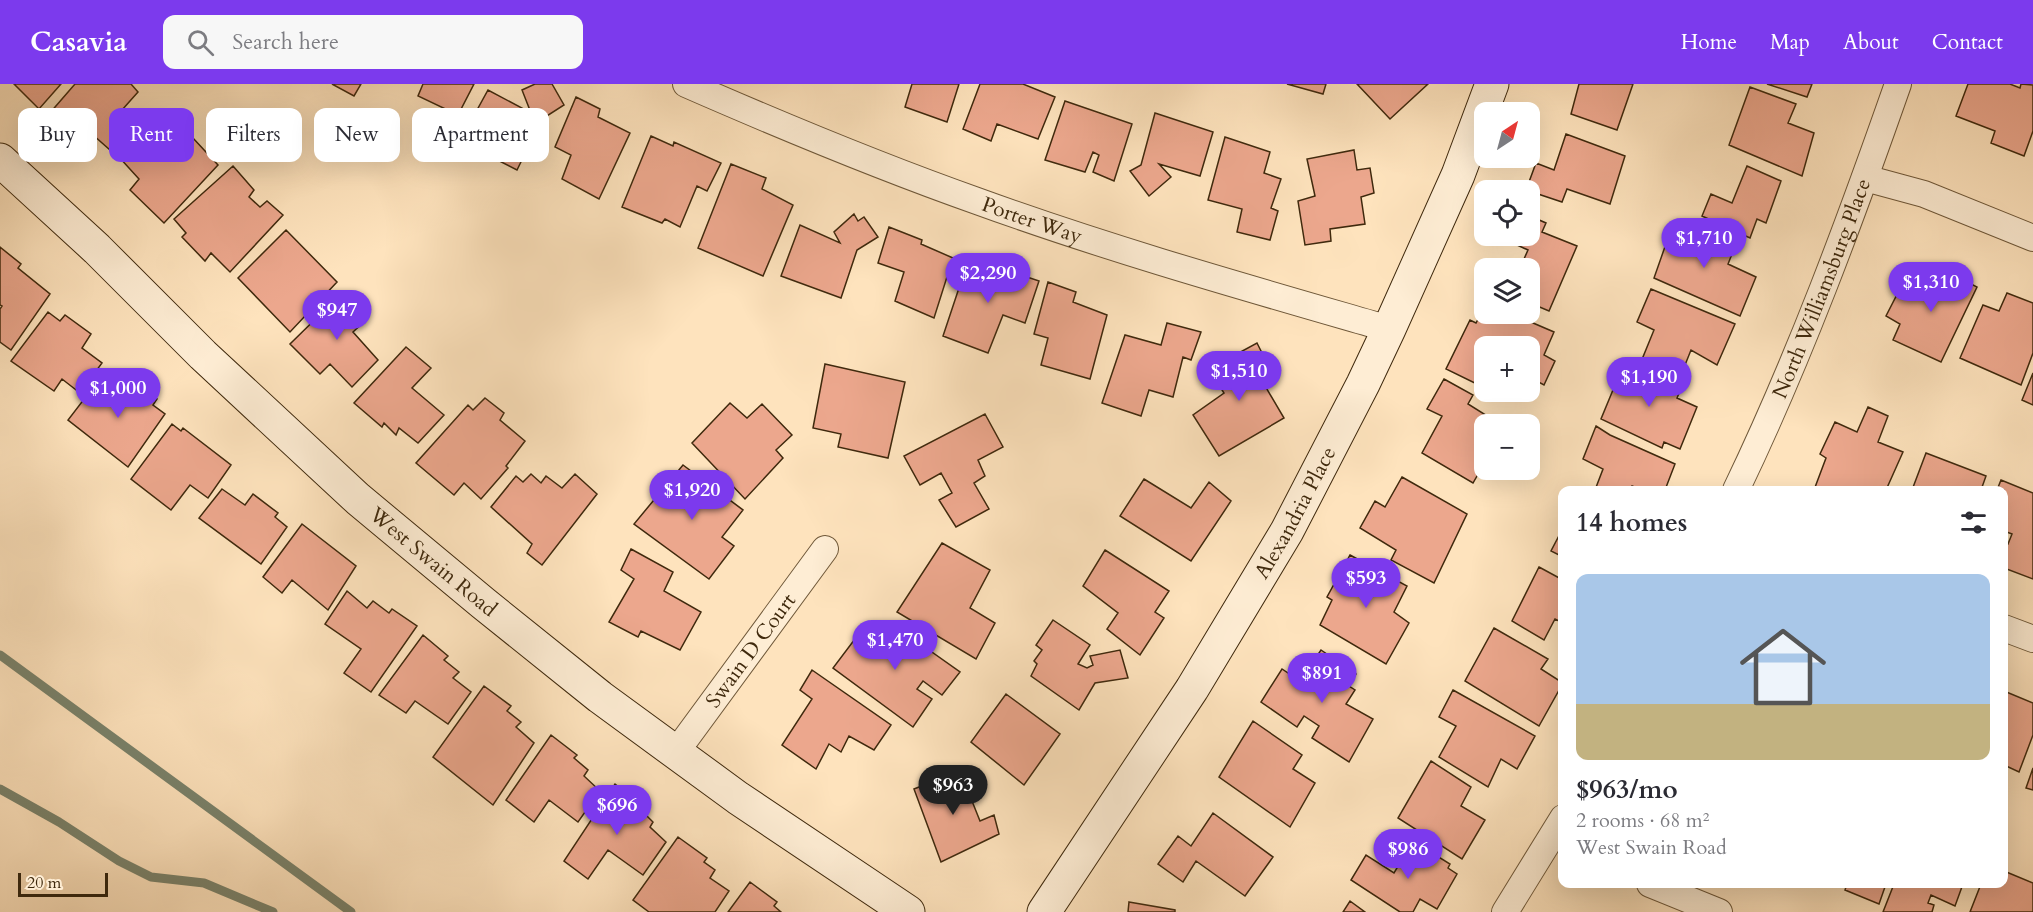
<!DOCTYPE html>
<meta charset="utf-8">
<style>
:root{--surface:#fff;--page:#f7f7f7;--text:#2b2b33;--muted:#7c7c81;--accent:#7c3aed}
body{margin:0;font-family:Cardo,serif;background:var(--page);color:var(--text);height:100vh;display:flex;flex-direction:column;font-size:22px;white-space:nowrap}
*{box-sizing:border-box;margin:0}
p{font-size:20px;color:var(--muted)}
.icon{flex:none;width:33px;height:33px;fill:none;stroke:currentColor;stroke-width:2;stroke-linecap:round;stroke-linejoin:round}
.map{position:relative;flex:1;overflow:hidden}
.drawer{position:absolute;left:1558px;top:402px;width:450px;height:402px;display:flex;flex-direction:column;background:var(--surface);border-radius:12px;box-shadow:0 6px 24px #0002}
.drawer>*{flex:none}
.banner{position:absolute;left:18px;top:24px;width:570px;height:54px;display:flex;gap:12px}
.needle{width:39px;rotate:36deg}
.fabs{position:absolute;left:1474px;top:18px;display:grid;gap:12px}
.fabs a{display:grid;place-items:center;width:66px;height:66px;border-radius:12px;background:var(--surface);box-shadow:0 6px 24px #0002;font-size:30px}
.scale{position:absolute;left:18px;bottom:15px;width:90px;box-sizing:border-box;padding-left:6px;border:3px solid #3f290d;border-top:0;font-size:16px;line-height:21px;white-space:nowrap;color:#3f290d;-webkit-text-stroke:4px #feedd4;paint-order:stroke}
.price{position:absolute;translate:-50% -51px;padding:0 14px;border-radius:21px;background:var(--accent);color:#fff;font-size:20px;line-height:39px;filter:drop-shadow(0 2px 3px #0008)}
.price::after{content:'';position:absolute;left:50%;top:36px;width:18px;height:14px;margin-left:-9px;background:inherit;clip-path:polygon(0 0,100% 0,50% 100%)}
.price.active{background:#222;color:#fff}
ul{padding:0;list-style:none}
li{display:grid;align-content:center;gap:12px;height:318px;padding:0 18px}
li span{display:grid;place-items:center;height:186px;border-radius:12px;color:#555}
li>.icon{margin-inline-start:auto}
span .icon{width:108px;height:108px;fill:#fffc;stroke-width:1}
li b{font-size:26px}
h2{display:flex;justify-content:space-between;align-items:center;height:72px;padding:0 18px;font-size:26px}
.tag{padding:0 21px;border-radius:12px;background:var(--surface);box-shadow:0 6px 24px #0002;font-size:21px;line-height:54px}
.tag.active{background:var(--accent);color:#fff}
header{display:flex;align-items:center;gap:36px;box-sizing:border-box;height:84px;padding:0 30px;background:var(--accent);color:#fff}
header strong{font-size:28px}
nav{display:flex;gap:33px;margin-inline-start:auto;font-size:21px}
.search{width:420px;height:54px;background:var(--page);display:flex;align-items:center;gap:15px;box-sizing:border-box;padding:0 21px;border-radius:12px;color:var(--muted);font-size:22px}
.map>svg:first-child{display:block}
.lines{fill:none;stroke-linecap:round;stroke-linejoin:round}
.stream{stroke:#7a836c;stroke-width:9}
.building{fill:#eca78d;stroke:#3f290d;stroke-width:1.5}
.street-casing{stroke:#6f5839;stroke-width:28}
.secondary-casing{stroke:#3f290d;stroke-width:35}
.street{stroke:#feedd4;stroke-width:26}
.secondary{stroke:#feedd4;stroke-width:33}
.labels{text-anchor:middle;stroke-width:6;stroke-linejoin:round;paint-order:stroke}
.street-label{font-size:21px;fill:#3f290d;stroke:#feedd4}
</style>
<header>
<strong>Casavia</strong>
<div class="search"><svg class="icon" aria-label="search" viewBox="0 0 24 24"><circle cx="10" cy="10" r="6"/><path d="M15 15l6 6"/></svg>Search here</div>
<nav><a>Home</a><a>Map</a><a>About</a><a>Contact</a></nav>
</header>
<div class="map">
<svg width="2033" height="828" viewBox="0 0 2033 828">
<rect width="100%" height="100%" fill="#fee3bd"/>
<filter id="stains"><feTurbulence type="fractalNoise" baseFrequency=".00333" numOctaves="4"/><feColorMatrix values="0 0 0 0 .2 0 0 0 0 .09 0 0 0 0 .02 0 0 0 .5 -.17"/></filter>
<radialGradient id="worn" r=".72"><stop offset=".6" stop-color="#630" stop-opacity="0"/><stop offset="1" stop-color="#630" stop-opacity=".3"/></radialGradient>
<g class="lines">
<path class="stream" d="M0,571L351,828
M0,705L59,738L119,777L151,793L204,799L273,828"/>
</g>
<path class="building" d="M14,0H61L39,25Z
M75,0H131L138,8L122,26L137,39L110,66L84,43L74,54L49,30Z
M332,0H361L354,12Z
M423,0H474L458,31L418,12Z
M535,0H552L564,21L542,35L517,86L460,57L488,6L531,29L522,6Z
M912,0H959L947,38L905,23Z
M980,0H1023L1055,13L1038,55L997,40L991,57L963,45Z
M1287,0H1326L1323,10Z
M1357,0H1428L1390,35Z
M1579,0H1633L1617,46L1571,30Z
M1767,0H1812L1807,13Z
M1968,0H2010L2020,4L2021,0L2033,1V47L2024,72L1991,59L1995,47L1956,32Z
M1750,3L1796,20L1788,39L1814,49L1802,92L1729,61Z
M576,13L600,25L598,33L630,49L599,115L562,95L571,71L555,63Z
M1065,17L1132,40L1114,97L1093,88L1099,71L1093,68L1085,88L1045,76Z
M167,26L218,81L164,139L130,106L139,95L119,73Z
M1155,29L1213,48L1200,92L1159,80L1171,93L1149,112L1130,87L1141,81Z
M1566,50L1625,72L1610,120L1567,105L1562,118L1526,106L1536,79L1554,86Z
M651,52L673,62L674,58L721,79L707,107L697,102L680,143L665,135L662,139L622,123Z
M1225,53L1270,68L1264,89L1281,95L1271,124L1278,127L1270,156L1237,148L1242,125L1208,116Z
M1354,66L1357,86L1370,84L1374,109L1361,113L1365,140L1330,145L1331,157L1305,161L1298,117L1315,112L1307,75Z
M731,80L766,94L762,105L793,121L763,192L698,164Z
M233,82L254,106L249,113L260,123L267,117L283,131L230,188L211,169L205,177L182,153L186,149L174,135Z
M1747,82L1781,97L1766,139L1757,135L1750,154L1702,132L1711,110L1732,119Z
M854,130L858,137L864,133L878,153L857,166L841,214L781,192L800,141L840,159L834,148Z
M1530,132L1546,139L1542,148L1577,162L1549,227L1530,219V184H1520L1528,166L1506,156L1508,152H1530Z
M1674,137L1736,160L1728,180L1756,193L1740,232L1654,194Z
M889,143L922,156L921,160L953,174L934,234L895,217L904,188L878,179Z
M286,146L337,198L290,248L238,194Z
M0,163L21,180L18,184L50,210L11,266L0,258V225L2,222L0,221Z
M967,180L988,185L989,180L1039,197L1025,239L1003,231L988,269L943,252Z
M1939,183L1977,203L1941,278L1893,256L1900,240L1886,232L1906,193L1921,200L1920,204L1926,208Z
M1048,198L1076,208L1073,218L1107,231L1090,295L1041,281L1048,254L1034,250Z
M1651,205L1735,240L1717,281L1691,266L1681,291L1643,273L1654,246L1637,238Z
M344,207L368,234L353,248L378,276L352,303L330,280L320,290L290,260Z
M2007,209L2033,219V269L2021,301L1960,274L1983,221L1999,227Z
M1485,222V230H1512L1554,248L1544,271L1555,277L1544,301L1533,295L1530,302V262H1485V304L1446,285L1470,236L1476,239Z
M48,228L60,237L65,231L91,250L82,264L102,279L80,309L62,295L54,307L11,277Z
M1167,239L1201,248L1191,276L1183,273L1173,313L1149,306L1141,332L1102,319L1125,251L1161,261Z
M1257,259L1272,289L1261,295L1284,334L1219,372L1193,331L1224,309L1209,285Z
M406,263L431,284L412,304L444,331L418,359L399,344L396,351L384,339L382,343L354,319Z
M825,280L905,298L888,374L838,363L841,350L813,344Z
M1632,280L1682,302L1677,314L1697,323L1680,365L1664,358L1662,364L1601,335L1620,289L1627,292Z
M2033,289V321L2022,316Z
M101,293L124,310L132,298L157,315L153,321L165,330L128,383L68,336Z
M1444,295L1473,311L1468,320L1500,340H1485V378L1473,399L1422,369L1442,332L1427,325Z
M485,314L504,329L500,336L525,357L506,382L508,384L481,415L464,399L454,411L416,379L468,321L473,326Z
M730,319L747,334L762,320L792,351L776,366L783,374L745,415L692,359Z
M1868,323L1888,332L1878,358L1903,368L1886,406H1814L1826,374L1820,370L1835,338L1857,348Z
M985,330L1003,363L978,376L985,392L974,399L989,425L956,443L939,416L952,409L941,389L920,401L904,372Z
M172,340L181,347L183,344L231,381L208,414L190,401L171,426L131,395Z
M1596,342L1610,351L1675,380L1665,406H1642L1632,402L1630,406H1595L1603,385L1583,375Z
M1926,369L1986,392L1981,406H1912Z
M683,381L743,426L722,453L734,462L709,495L634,440Z
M531,390L541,399L546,392L562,404L575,390L597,410L542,481L527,469L532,460L491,423L516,392L523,398Z
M1402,393L1467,430L1434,499L1391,476L1396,466L1360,444L1375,417L1385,423Z
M1144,395L1191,424L1209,398L1231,417L1191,477L1120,432Z
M2001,396L2033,409V495L2004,484V458L2008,460L2012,450L2004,447V406H1997Z
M222,405L245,421L253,410L278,429L275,433L287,443L261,480L199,434Z
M302,440L356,482L328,526L292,496L282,509L263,493Z
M1563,444V473L1551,467Z
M942,459L990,486L970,524L995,539L976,575L897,528Z
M631,465L673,488L664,507L701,528L680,566L641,547L638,553L609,538L634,495L621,486Z
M1105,466L1169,507L1155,528L1164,534L1140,571L1107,545L1118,529L1083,502Z
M1350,471L1407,502L1394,528L1409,539L1386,580L1320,541L1332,516L1327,513Z
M1539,483L1563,496V539L1555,535L1544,556L1512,537Z
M347,507L367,524L373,517L389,529L392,525L417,542L371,608L344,589L361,565L325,540Z
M1053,536L1090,561L1078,580L1087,584L1093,581L1090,572L1120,566L1128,594L1095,599L1079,626L1031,592L1037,580L1034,577L1042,566L1036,561Z
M888,537L960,588L942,611L923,597L917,605L932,615L913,643L833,584L864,543L878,551Z
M1494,544L1548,575L1541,585L1563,599L1539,642L1465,597Z
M423,551L448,572L444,576L459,588L453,594L471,608L448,640L415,617L406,629L379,611Z
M1321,566L1356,590L1349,602L1355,606L1346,620L1373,635L1349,678L1312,654L1319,642L1304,632L1297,643L1261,618L1282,585L1300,597Z
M812,586L891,641L874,666L849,652L841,668L829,660L816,685L782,661L812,615L800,606Z
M484,602L511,622L507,627L521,638L516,643L534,659L493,721L433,673Z
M1453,606L1535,652L1517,685L1501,675L1488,703L1439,673L1456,642L1439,633Z
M2004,607L2033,619V651L2019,688L2004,681Z
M1006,610L1060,650L1024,701L971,658Z
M1253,637L1302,671L1293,685L1315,699L1290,743L1219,693Z
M551,651L577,671L574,674L588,686L584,692L600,707L578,738L549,716L534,738L506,716Z
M1431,677L1471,703L1461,722L1485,736L1462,775L1398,734Z
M2033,684V706L2026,704Z
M960,687L980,737L994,731L999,750L941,778L914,705Z
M615,700L644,723L641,726L653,738L650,743L666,758L643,791L608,766L588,795L564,777Z
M1213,729L1273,773L1245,812L1196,777L1183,798L1158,780L1178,752L1191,762Z
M678,753L707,774L704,778L715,786L710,794L729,807L715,828H649L633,816Z
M1413,757L1450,780L1448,784L1457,790L1437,825L1420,815L1413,828H1400L1351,796L1366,771L1394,789Z
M2004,787L2033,799V828H1970L1981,800H2004Z
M750,798L777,818L774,822L781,828H728Z
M1847,800H1886L1879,820L1845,806Z
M1894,800H1963L1955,822L1931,811L1928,819L1934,821L1932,828H1883Z
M1350,817L1365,828H1343Z
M1129,818L1175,826V828H1128Z"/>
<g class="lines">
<defs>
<g id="street">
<path id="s1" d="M686,0C782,42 878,82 977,117C1112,166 1251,205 1389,245"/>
<path d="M1865,94L1924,110L2033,154"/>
<path id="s2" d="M1736,406C1799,275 1850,137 1898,0"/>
<path d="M2004,544L2033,555"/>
<path id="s3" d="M676,668L825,465"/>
<path d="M1650,800L1719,828"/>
<path d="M1505,828L1563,734"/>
</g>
<g id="secondary">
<path id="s4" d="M0,76L97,165L203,271L358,415L483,519L600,613L738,714L908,828"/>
<path id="s5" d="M1044,828L1192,605L1287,447L1363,300L1389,245L1458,91L1492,0"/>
</g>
</defs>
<use href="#street" class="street-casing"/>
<use href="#secondary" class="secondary-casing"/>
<use href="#street" class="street"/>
<use href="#secondary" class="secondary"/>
</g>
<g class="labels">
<g class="street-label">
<text dy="7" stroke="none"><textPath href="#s1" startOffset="372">Porter Way</textPath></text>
<text dy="7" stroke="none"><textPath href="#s2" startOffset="219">North Williamsburg Place</textPath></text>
<text dy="7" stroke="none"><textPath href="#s5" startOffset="472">Alexandria Place</textPath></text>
<text dy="7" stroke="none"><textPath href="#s4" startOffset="591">West Swain Road</textPath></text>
<text dy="7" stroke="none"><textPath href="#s3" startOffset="126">Swain D Court</textPath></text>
</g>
</g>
<rect width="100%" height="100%" filter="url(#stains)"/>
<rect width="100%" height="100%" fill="url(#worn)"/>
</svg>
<div class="fabs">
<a><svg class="needle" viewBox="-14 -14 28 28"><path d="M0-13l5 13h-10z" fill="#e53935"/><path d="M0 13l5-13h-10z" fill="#7c7c81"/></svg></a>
<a><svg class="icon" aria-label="locate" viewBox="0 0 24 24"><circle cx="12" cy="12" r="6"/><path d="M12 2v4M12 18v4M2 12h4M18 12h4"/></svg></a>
<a><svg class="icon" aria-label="layers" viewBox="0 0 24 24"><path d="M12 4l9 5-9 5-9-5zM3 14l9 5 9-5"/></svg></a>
<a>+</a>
<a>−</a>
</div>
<div class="scale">20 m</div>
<b class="price" style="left:1704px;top:185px">$1,710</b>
<b class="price" style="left:988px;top:220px">$2,290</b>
<b class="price" style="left:1931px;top:229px">$1,310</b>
<b class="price" style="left:337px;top:257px">$947</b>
<b class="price" style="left:1239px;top:318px">$1,510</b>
<b class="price" style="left:1649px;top:324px">$1,190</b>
<b class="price" style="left:118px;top:335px">$1,000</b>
<b class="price" style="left:692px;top:437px">$1,920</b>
<b class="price" style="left:1366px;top:525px">$593</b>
<b class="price" style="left:895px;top:587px">$1,470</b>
<b class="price" style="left:1322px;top:620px">$891</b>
<b class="price active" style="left:953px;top:732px">$963</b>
<b class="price" style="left:617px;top:752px">$696</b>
<b class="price" style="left:1408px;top:796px">$986</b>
<div class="banner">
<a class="tag">Buy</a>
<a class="tag active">Rent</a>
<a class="tag">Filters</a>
<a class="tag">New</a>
<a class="tag">Apartment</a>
</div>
<section class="drawer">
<h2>14 homes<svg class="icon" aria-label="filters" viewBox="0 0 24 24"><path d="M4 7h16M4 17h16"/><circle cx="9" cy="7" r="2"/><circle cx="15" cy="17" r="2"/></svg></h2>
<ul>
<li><span style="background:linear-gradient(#a9c7e8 70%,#c2b280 0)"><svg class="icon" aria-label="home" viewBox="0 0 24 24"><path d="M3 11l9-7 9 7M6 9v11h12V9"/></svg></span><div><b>$963/mo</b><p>2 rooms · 68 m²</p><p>West Swain Road</p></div></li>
</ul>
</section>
</div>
